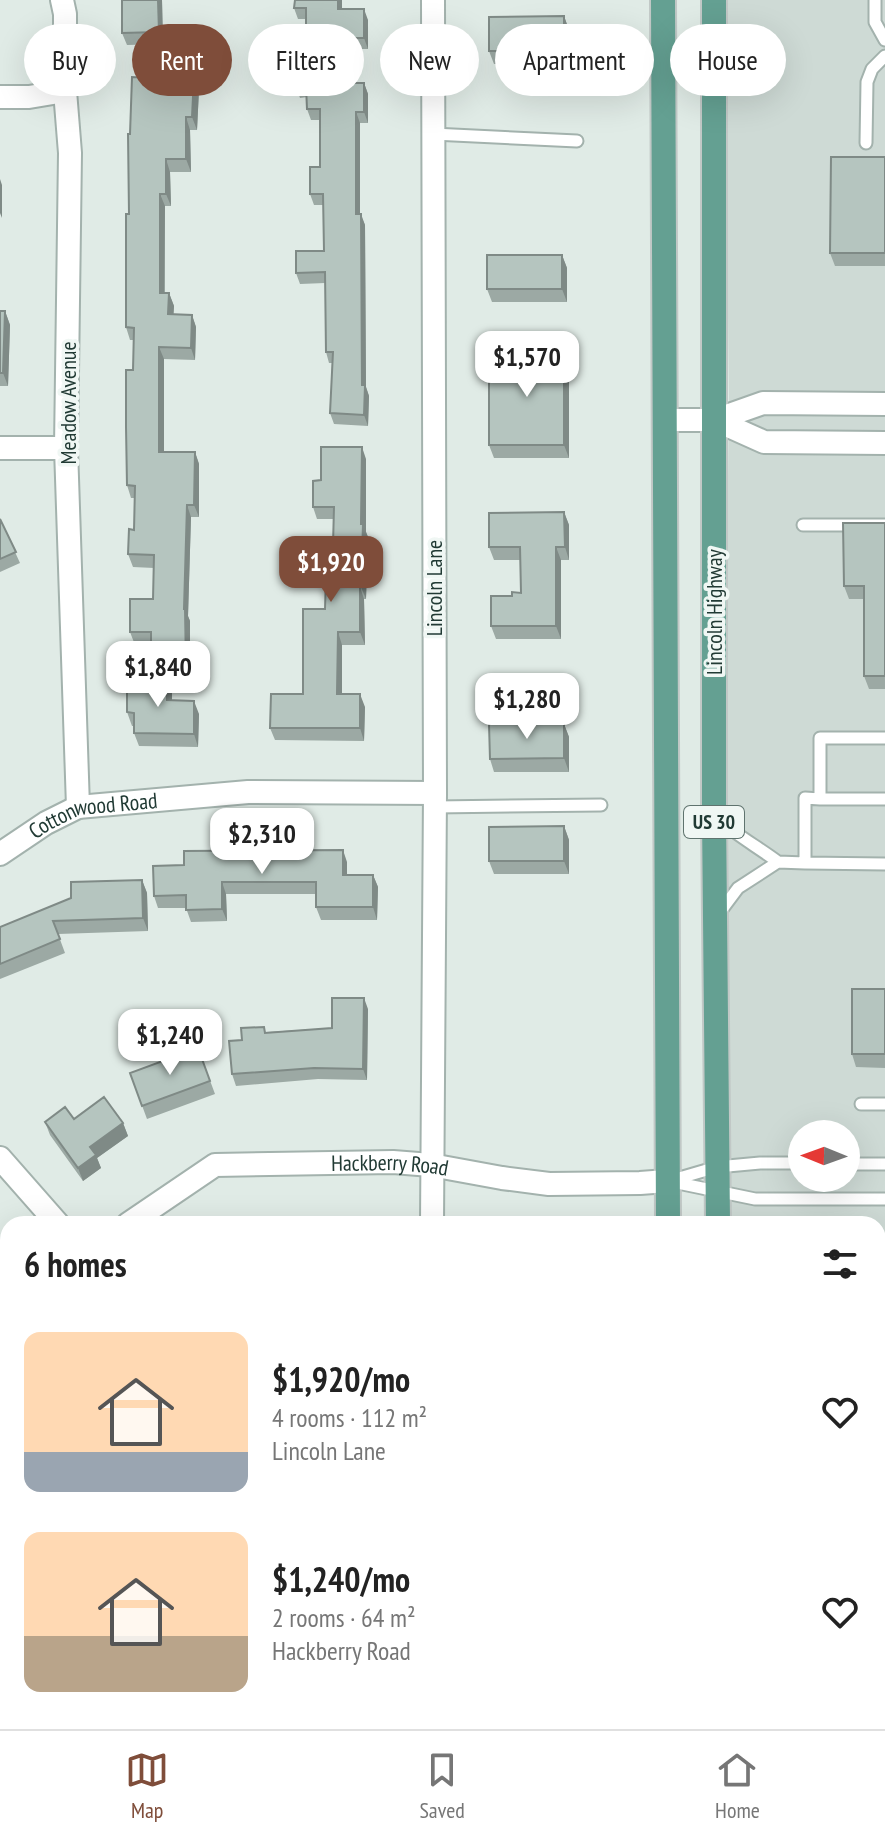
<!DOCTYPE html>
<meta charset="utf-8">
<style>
:root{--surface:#fff;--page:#f2f2f2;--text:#222;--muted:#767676;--line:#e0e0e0;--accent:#7f4d3a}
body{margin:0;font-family:"PT Sans Narrow",sans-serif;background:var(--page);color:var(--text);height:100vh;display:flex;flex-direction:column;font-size:30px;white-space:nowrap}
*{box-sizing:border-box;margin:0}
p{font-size:26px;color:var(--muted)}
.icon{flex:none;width:44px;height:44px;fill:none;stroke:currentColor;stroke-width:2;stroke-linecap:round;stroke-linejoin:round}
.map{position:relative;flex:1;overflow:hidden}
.drawer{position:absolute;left:0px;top:1216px;width:886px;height:514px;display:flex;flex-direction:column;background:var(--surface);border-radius:24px 24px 0 0;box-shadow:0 8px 32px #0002}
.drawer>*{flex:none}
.hud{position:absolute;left:24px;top:24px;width:838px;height:72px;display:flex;gap:16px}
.needle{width:52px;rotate:271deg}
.controls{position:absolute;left:788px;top:1120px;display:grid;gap:16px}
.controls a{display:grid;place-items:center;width:72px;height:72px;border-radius:50%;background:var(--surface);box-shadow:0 8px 32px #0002;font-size:40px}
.price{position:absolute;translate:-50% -68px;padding:0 18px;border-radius:16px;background:#fff;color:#222;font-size:26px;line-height:52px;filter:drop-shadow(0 2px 4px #0008)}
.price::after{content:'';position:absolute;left:50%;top:48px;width:24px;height:18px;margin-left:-12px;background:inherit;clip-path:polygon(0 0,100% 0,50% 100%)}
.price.on{background:var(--accent);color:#fff}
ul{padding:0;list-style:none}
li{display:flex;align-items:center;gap:24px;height:200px;padding:0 24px}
li span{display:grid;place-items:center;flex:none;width:224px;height:160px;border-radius:16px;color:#555}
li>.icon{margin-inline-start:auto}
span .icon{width:96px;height:96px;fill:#fffc;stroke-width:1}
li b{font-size:34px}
h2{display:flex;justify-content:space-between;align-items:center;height:96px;padding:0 24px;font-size:34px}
.tag{padding:0 28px;border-radius:36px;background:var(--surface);box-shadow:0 8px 32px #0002;font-size:28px;line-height:72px}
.tag.on{background:var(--accent);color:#fff}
.dock{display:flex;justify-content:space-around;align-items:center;height:112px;border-top:2px solid var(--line);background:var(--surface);font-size:22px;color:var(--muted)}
.dock a{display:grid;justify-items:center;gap:4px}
.dock .on{color:var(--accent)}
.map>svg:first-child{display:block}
.built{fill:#cedad5;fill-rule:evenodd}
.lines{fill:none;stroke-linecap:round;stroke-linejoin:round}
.service-casing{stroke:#a3b2ad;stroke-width:15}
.minor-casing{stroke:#a3b2ad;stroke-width:26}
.primary-casing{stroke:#c1c8c6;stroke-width:28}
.service{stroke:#fff;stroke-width:11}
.minor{stroke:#fff;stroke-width:22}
.primary{stroke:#64a092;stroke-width:24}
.wall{fill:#9ca9a4}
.shaded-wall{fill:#7f8a86}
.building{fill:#b5c5bf;stroke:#7f8a86;stroke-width:2}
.labels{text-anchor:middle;stroke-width:7;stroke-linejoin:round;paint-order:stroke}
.shield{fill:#f0f7f4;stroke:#5f736e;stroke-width:2}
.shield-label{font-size:20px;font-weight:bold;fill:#213a34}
.street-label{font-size:22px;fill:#213a34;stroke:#f0f7f4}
</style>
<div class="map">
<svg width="885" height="1729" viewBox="0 0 885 1729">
<rect width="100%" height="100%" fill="#e0ebe6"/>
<path class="built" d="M724,0H885V1729H772L771,1722H878V1224H731L723,884L729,396ZM802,1134H846V1178H802Z"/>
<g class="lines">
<defs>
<path id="service" d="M875,0V22L885,40
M433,134L577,141
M866,143L867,82L872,69L885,56
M803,525H885
M885,738H820V799L805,798V863L885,864
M820,799H885
M435,807L601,805
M717,818C736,835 758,847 778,862
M720,912L738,888L778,862L805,863
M861,1104H885
M846,1164H885
M668,1181L755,1199H885
M669,1181L717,1167L760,1163H802
M878,1256L885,1255
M878,1302H885
M878,1715H885"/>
<g id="minor">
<path d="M62,0L65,14V91L70,153L66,448L78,807"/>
<path d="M0,97H29L65,91"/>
<path d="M665,420H715L763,403L885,404"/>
<path d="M715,420L764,442L885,443"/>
<path d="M0,448H66"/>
<path id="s1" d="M0,854L46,823L78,807L248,792L435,793"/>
<path d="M0,1158L58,1224"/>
<path id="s2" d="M128,1224L215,1165L393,1162L431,1165L502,1178L549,1184L640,1183L667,1181"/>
<path d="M432,1224L435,793L433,0"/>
<path d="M0,1323L8,1317"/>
<path d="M114,1729L126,1722"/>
</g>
<path id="primary" d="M663,0L668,1224
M714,0V815L718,1224
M709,1722L710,1729
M762,1722L763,1729"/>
</defs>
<use href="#service" class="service-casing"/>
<use href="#minor" class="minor-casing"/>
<use href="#primary" class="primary-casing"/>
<use href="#service" class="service"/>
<use href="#minor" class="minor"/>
<use href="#primary" class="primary"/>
</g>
<path class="wall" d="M162,0L163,44L127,45L122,33Z
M295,0H342V9L368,20V49H343V83H364L368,94V123H360V214L365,225L366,387L369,396L368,426L334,424L330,413L332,363H329L326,352L325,283L300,284L296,273L324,251L323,205H314L310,194L320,167V120H311L307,109V97L300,98L296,87L306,60V19H298L294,8Z
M564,16L569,30V64H494L489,51Z
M200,69L197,130H190L191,172H170L171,206H165V293H169L174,306L173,314L192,315L196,327L195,360L164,359V452H195L199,464V517H191L188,616L190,621V679H155L151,667V644L135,645L130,632L153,599L154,568L133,567L128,554L134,530V498H131L127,485L134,340H130L126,327L130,134L150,78Z
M885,157V266H835L830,253Z
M562,255L567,268V302H492L487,289Z
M0,311H5L10,325L8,386H0Z
M569,365V458H494L489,445Z
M366,459V532L368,537L366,599H364L365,645H342V694L365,707L364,741L275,740L270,728L303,694L325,609L333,545V519H317L313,507L321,480Z
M564,512L569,525V560H561V639H496L491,626L512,596L521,593L520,560H494L489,547Z
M0,519L20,563L0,572Z
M885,523V689H869L864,676V599H849L844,586Z
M172,693V700L199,714L198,747L139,746L134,733V726H132L127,712Z
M564,724L569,737V772H494L490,759Z
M564,826L569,840V874H494L489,861Z
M347,862V875H373L378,887L377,920H321L316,907V894H226L227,921L191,922L186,908H158L154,896L153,866Z
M142,880L147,893L148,931L58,934L65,953L0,979V927Z
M885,989V1068L856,1067L852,1054Z
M368,1009L367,1080L318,1079L236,1086L232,1074L242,1040L266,1032L332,1028Z
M198,1048L215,1094L147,1119L130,1073Z
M74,1119L123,1123L128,1136L97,1158L101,1168L83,1181L50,1135L45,1122Z
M0,1463L8,1470V1503L0,1506Z"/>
<path class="shaded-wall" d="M158,0H162L163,44L159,32Z
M338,0H342V20L338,9Z
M364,9L368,20V49L364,38Z
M564,16L569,30V64L564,51Z
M339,38L343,49V94L339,83Z
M195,56L200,69L197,130L192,117Z
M364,83L368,94V123L364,112Z
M356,112L360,123V225L356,214Z
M186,117L190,130L191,172L186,159Z
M166,159L170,172L171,206L166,194Z
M0,179L2,185V218L0,213Z
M160,194L165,206L164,306L160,293Z
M361,214L365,225L366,387L369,396L368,426L364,415L362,385Z
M562,255L567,268V302L562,289Z
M169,293L174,306L173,327L168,314Z
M5,311L10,325L8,386L3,373Z
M192,315L196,327L195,360L191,348Z
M159,347L164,359V464L159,452Z
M564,352L569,365V458L564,445Z
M362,447L366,459V532L368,537L366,599L361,587Z
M195,452L199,464V517L194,505Z
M187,505L191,517L188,616L190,621V679L186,666L184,609Z
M564,512L569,525V560L565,547Z
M556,547L561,560V639L556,626Z
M360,587L364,599L365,645L360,632Z
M338,632L342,645V707L337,694Z
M167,680L172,693V713L167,700Z
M360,694L365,707L364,741L360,728Z
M194,701L199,714L198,747L194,734Z
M564,724L569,737V772L564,758Z
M564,826L569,840V874L564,861Z
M343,850L347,862V887L343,875Z
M373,875L378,887L377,920L373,907Z
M142,880L147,893L148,931L143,918Z
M222,882L226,894L227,921L222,909Z
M364,998L368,1009L367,1080L363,1069Z
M123,1123L128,1136L97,1158L101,1168L83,1181L78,1168L90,1147Z"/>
<path class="building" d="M122,0H158L159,32L122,33Z
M295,0H338V9H364V38H339V83H364V112H356V214H361L362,385H365L364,415L330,413L333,352H326L325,272L296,273V251H324L323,194H310V167H320V109H307L306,86L296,87V60H306V8H294Z
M564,16V51H489V17Z
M152,54L195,56L192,117H186V159H166V194H160V293H169L168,314L192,315L191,348L159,347V452H195L194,505H187L184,609H185L186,666L151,667V632H130V599H153L154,555L128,554L129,529L134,530L135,486L127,485L126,427V370H133L134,328L126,327V214H129L128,134H130L132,77L150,78Z
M831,157H885V253H830Z
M487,255H562V289H487Z
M0,311H5L3,373H0Z
M564,352V445H489V353Z
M321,447H362L361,524H363L361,587H360V632H338L337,694H360V728H270L271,694H303V609H325L327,545H333L334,507H313V481L321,480Z
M564,512L565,547H556V626H491V596H512V592L521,593L520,547H489V513Z
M0,519L16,552L0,559Z
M843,523H885V676H864V586H844Z
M127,679L167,680V700L194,701V734L134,733V713L127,712Z
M489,724H564V758L490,759Z
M564,826V861H489V827Z
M343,850V875H373V907H316V882H222V909L186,910V895L154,896L153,866L184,865V851Z
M142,880L143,918L53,921L60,939L0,964V927L71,898V882Z
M852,989H885V1054H852Z
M332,998H364L363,1069L314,1068L232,1074L229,1041L242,1040L241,1028L264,1027L265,1033L332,1028Z
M198,1048L210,1081L142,1106L130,1073Z
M104,1097L123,1123L90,1147L96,1155L78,1168L45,1122L65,1107L74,1119Z
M5,1462L8,1470V1493L0,1496V1463Z"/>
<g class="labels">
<rect class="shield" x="684" y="806" width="60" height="32" rx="6"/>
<g class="shield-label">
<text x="714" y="829">US 30</text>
</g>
<g class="street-label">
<text transform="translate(68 403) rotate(-90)" y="8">Meadow Avenue</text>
<text transform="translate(434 588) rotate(-90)" y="8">Lincoln Lane</text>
<text transform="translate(714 612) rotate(-90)" y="8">Lincoln Highway</text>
<text dy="8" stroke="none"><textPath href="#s1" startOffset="104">Cottonwood Road</textPath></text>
<text dy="8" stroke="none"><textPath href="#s2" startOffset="280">Hackberry Road</textPath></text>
</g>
</g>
</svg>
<div class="controls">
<a><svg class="needle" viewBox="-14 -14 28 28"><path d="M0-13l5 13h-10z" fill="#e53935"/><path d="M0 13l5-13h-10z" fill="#767676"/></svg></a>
</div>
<b class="price" style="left:527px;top:399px">$1,570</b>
<b class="price on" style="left:331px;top:604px">$1,920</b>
<b class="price" style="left:158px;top:709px">$1,840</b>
<b class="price" style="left:527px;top:741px">$1,280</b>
<b class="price" style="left:262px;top:876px">$2,310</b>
<b class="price" style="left:170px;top:1077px">$1,240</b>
<div class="hud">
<a class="tag">Buy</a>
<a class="tag on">Rent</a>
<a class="tag">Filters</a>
<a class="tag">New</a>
<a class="tag">Apartment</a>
<a class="tag">House</a>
</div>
<section class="drawer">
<h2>6 homes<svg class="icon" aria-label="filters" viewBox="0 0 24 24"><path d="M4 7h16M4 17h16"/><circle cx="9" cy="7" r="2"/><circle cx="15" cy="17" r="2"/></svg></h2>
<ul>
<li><span style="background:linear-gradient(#ffd9b3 75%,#9aa5b1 0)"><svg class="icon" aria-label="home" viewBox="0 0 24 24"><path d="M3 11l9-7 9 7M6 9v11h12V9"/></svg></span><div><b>$1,920/mo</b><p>4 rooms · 112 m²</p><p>Lincoln Lane</p></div><svg class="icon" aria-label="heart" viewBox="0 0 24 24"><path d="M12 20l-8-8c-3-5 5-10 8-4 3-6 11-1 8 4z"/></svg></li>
<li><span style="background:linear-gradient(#ffd9b3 65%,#b9a48a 0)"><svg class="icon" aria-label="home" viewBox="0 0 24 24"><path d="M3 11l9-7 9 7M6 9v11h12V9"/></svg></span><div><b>$1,240/mo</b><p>2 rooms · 64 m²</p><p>Hackberry Road</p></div><svg class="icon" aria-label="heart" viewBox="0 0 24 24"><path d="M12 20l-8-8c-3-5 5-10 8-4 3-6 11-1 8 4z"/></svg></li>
</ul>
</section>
</div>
<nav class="dock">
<a class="on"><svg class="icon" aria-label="map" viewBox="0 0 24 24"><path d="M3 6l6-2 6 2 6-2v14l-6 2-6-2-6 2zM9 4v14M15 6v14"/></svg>Map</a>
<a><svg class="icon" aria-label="saved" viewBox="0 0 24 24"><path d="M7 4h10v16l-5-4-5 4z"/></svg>Saved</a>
<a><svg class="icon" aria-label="home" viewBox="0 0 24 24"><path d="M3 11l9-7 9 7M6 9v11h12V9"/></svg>Home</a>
</nav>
